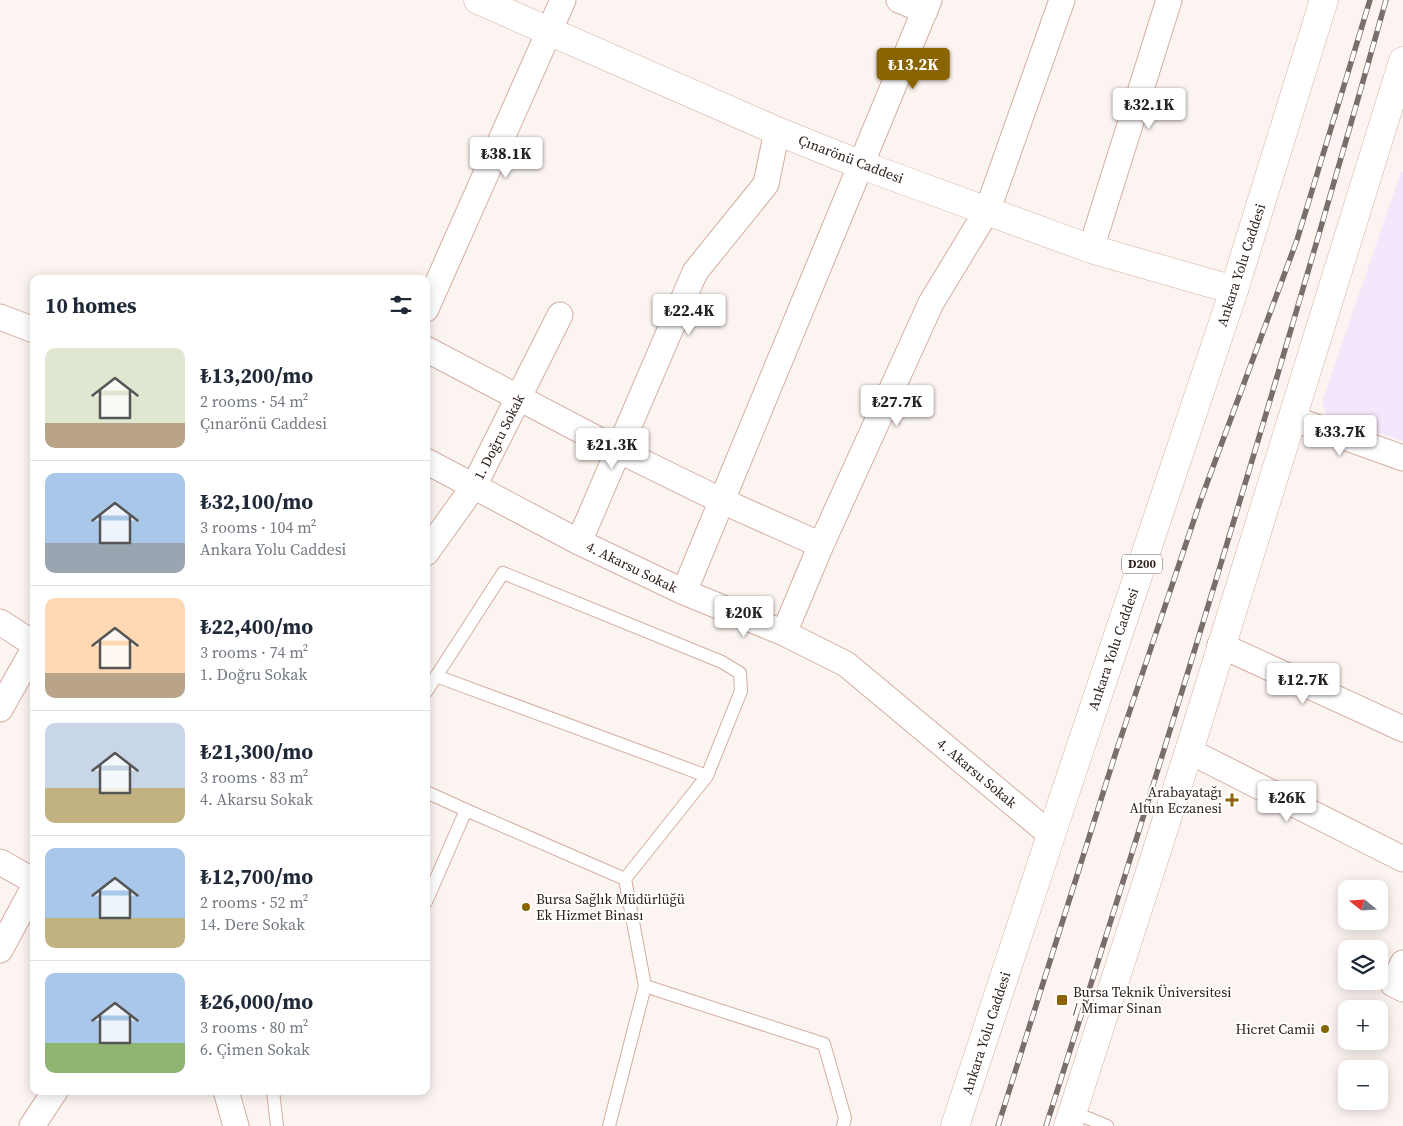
<!DOCTYPE html>
<meta charset="utf-8">
<style>
:root{--surface:#fff;--page:#f2f2f3;--text:#1f2937;--muted:#747a83;--line:#e0e1e3;--accent:#896401}
body{margin:0;font-family:"Source Serif 4",serif;background:var(--page);color:var(--text);height:100vh;display:flex;flex-direction:column;font-size:19px;white-space:nowrap}
*{box-sizing:border-box;margin:0}
p{font-size:16px;color:var(--muted)}
.icon{flex:none;width:28px;height:28px;fill:none;stroke:currentColor;stroke-width:2;stroke-linecap:round;stroke-linejoin:round}
.map{position:relative;flex:1;overflow:hidden}
.details{position:absolute;left:30px;top:275px;width:400px;height:820px;display:flex;flex-direction:column;background:var(--surface);border-radius:10px;box-shadow:0 2px 12px #0003}
.details>*{flex:none}
.needle{width:32px;rotate:288deg}
.fabs{position:absolute;left:1338px;top:880px;display:grid;gap:10px}
.fabs a{display:grid;place-items:center;width:50px;height:50px;border-radius:10px;background:var(--surface);box-shadow:0 2px 12px #0003;font-size:25px}
.price{position:absolute;translate:-50% -42px;padding:0 11px;border-radius:5px;background:#fff;color:#222;font-size:16px;line-height:32px;filter:drop-shadow(0 1px 2px #0008)}
.price::after{content:'';position:absolute;left:50%;top:30px;width:15px;height:11px;margin-left:-8px;background:inherit;clip-path:polygon(0 0,100% 0,50% 100%)}
.price.selected{background:var(--accent);color:#fff}
ul{padding:0;list-style:none}
li{display:flex;align-items:center;gap:15px;height:125px;padding:0 15px}
li+li{border-top:1px solid var(--line)}
li span{display:grid;place-items:center;flex:none;width:140px;height:100px;border-radius:10px;color:#555}
li>.icon{margin-inline-start:auto}
span .icon{width:60px;height:60px;fill:#fffc;stroke-width:1}
li b{font-size:21px}
h2{display:flex;justify-content:space-between;align-items:center;height:60px;padding:0 15px;font-size:21px}
.map>svg:first-child{display:block}
.industrial{fill:#f3e7fc}
.lines{fill:none;stroke-linecap:round;stroke-linejoin:round}
.service-casing{stroke:#d4aea0;stroke-width:14}
.minor-casing{stroke:#d4aea0;stroke-width:27}
.secondary-casing{stroke:#d4aea0;stroke-width:29}
.trunk-casing{stroke:#d4aea0;stroke-width:29}
.service{stroke:#fff;stroke-width:12}
.minor{stroke:#fff;stroke-width:25}
.secondary{stroke:#fff;stroke-width:28}
.trunk{stroke:#fff;stroke-width:28}
.rail-casing{stroke:#796e69;stroke-width:5.5}
.rail{stroke:#fff;stroke-width:4;stroke-dasharray:11;stroke-linecap:butt}
.poi-dot{fill:#896401;stroke:#fff;stroke-width:2}
.labels{text-anchor:middle;stroke-width:4;stroke-linejoin:round;paint-order:stroke}
.shield{fill:#fff;stroke:#6d645f;stroke-width:1}
.shield-label{font-size:12px;font-weight:bold;fill:#2f211b}
.street-label{font-size:14px;fill:#2f211b;stroke:#fff}
.poi-label{font-size:14px;fill:#2f211b;stroke:#fff;text-anchor:end}
</style>
<div class="map">
<svg width="1403" height="1126" viewBox="0 0 1403 1126">
<rect width="100%" height="100%" fill="#fcf4f1"/>
<path class="industrial" d="M1401,172H1403V441L1327,417L1322,402Z"/>
<g class="lines">
<defs>
<path id="service" d="M436,676L707,776L625,879L645,986L609,1126
M426,692L503,573L722,662L740,673L741,691L707,776
M426,792L466,810
M426,902L466,810L625,879
M645,986L824,1044L845,1118L843,1126
M273,1091L277,1126
M1073,1112L1107,1126"/>
<path id="minor" d="M899,0L925,11
M1091,249L1169,0
M426,309L563,0
M0,317L34,330
M426,349L618,450L720,500L821,545
M1291,418L1403,458
M426,461L579,542L684,592L784,633L846,664L1051,835
M579,542L695,272L766,184L777,131
M426,553L474,486L560,315
M684,592L929,0
M0,622L34,644
M784,633L821,545L931,303L988,209L1062,0
M1220,645L1403,729
M0,709L34,649
M1189,751L1403,859
M0,862L34,881
M0,950L34,887
M1403,963L1393,984L1403,989
M226,1091L236,1126
M32,1126L55,1091"/>
<path id="secondary" d="M478,0L777,131L859,164L1091,249L1234,290"/>
<path id="trunk" d="M955,1126L1051,835L1234,290L1324,0
M1068,1126L1189,751L1403,61"/>
</defs>
<use href="#service" class="service-casing"/>
<use href="#minor" class="minor-casing"/>
<use href="#secondary" class="secondary-casing"/>
<use href="#trunk" class="trunk-casing"/>
<use href="#service" class="service"/>
<use href="#minor" class="minor"/>
<use href="#secondary" class="secondary"/>
<use href="#trunk" class="trunk"/>
<defs>
<path id="rail" d="M998,1126L1115,755L1200,502L1297,240L1370,0
M1046,1126C1165,752 1280,377 1386,0"/>
</defs>
<use href="#rail" class="rail-casing"/>
<use href="#rail" class="rail"/>
</g>
<g class="poi-dot">
<path d="M1229.5 792.5h5v5h5v5h-5v5h-5v-5h-5v-5h5z"/>
<circle cx="526" cy="907" r="5"/>
<rect x="1056" y="994" width="12" height="12" rx="2.5"/>
<circle cx="1325" cy="1029" r="5"/>
</g>
<g class="labels">
<rect class="shield" x="1122" y="554.5" width="40" height="19" rx="4"/>
<g class="shield-label">
<text x="1142" y="568">D200</text>
</g>
<g class="street-label">
<text transform="translate(851 159) rotate(21)" y="5">Çınarönü Caddesi</text>
<text transform="translate(1241 265) rotate(-72)" y="5">Ankara Yolu Caddesi</text>
<text transform="translate(499 437) rotate(-63)" y="5">1. Doğru Sokak</text>
<text transform="translate(632 567) rotate(26)" y="5">4. Akarsu Sokak</text>
<text transform="translate(1113 649) rotate(-71)" y="5">Ankara Yolu Caddesi</text>
<text transform="translate(977 773) rotate(40)" y="5">4. Akarsu Sokak</text>
<text transform="translate(986 1033) rotate(-72)" y="5">Ankara Yolu Caddesi</text>
</g>
<g class="poi-label">
<text x="1222" y="797">Arabayatağı<tspan x="1222" dy="16">Altun Eczanesi</tspan></text>
<text x="536" y="904" text-anchor="start">Bursa Sağlık Müdürlüğü<tspan x="536" dy="16">Ek Hizmet Binası</tspan></text>
<text x="1073" y="997" text-anchor="start">Bursa Teknik Üniversitesi<tspan x="1073" dy="16">/ Mimar Sinan</tspan></text>
<text x="1315" y="1034">Hicret Camii</text>
</g>
</g>
</svg>
<div class="fabs">
<a><svg class="needle" viewBox="-14 -14 28 28"><path d="M0-13l5 13h-10z" fill="#e53935"/><path d="M0 13l5-13h-10z" fill="#747a83"/></svg></a>
<a><svg class="icon" aria-label="layers" viewBox="0 0 24 24"><path d="M12 4l9 5-9 5-9-5zM3 14l9 5 9-5"/></svg></a>
<a>+</a>
<a>−</a>
</div>
<b class="price selected" style="left:913px;top:90px">₺13.2K</b>
<b class="price" style="left:1149px;top:130px">₺32.1K</b>
<b class="price" style="left:506px;top:179px">₺38.1K</b>
<b class="price" style="left:689px;top:336px">₺22.4K</b>
<b class="price" style="left:897px;top:427px">₺27.7K</b>
<b class="price" style="left:1340px;top:457px">₺33.7K</b>
<b class="price" style="left:612px;top:470px">₺21.3K</b>
<b class="price" style="left:744px;top:638px">₺20K</b>
<b class="price" style="left:1303px;top:705px">₺12.7K</b>
<b class="price" style="left:1287px;top:823px">₺26K</b>
<section class="details">
<h2>10 homes<svg class="icon" aria-label="filters" viewBox="0 0 24 24"><path d="M4 7h16M4 17h16"/><circle cx="9" cy="7" r="2"/><circle cx="15" cy="17" r="2"/></svg></h2>
<ul>
<li><span style="background:linear-gradient(#dfe7d0 75%,#b9a48a 0)"><svg class="icon" aria-label="home" viewBox="0 0 24 24"><path d="M3 11l9-7 9 7M6 9v11h12V9"/></svg></span><div><b>₺13,200/mo</b><p>2 rooms · 54 m²</p><p>Çınarönü Caddesi</p></div></li>
<li><span style="background:linear-gradient(#a9c7e8 70%,#9aa5b1 0)"><svg class="icon" aria-label="home" viewBox="0 0 24 24"><path d="M3 11l9-7 9 7M6 9v11h12V9"/></svg></span><div><b>₺32,100/mo</b><p>3 rooms · 104 m²</p><p>Ankara Yolu Caddesi</p></div></li>
<li><span style="background:linear-gradient(#ffd9b3 75%,#b9a48a 0)"><svg class="icon" aria-label="home" viewBox="0 0 24 24"><path d="M3 11l9-7 9 7M6 9v11h12V9"/></svg></span><div><b>₺22,400/mo</b><p>3 rooms · 74 m²</p><p>1. Doğru Sokak</p></div></li>
<li><span style="background:linear-gradient(#c9d6e8 65%,#c2b280 0)"><svg class="icon" aria-label="home" viewBox="0 0 24 24"><path d="M3 11l9-7 9 7M6 9v11h12V9"/></svg></span><div><b>₺21,300/mo</b><p>3 rooms · 83 m²</p><p>4. Akarsu Sokak</p></div></li>
<li><span style="background:linear-gradient(#a9c7e8 70%,#c2b280 0)"><svg class="icon" aria-label="home" viewBox="0 0 24 24"><path d="M3 11l9-7 9 7M6 9v11h12V9"/></svg></span><div><b>₺12,700/mo</b><p>2 rooms · 52 m²</p><p>14. Dere Sokak</p></div></li>
<li><span style="background:linear-gradient(#a9c7e8 70%,#8fb573 0)"><svg class="icon" aria-label="home" viewBox="0 0 24 24"><path d="M3 11l9-7 9 7M6 9v11h12V9"/></svg></span><div><b>₺26,000/mo</b><p>3 rooms · 80 m²</p><p>6. Çimen Sokak</p></div></li>
</ul>
</section>
</div>
